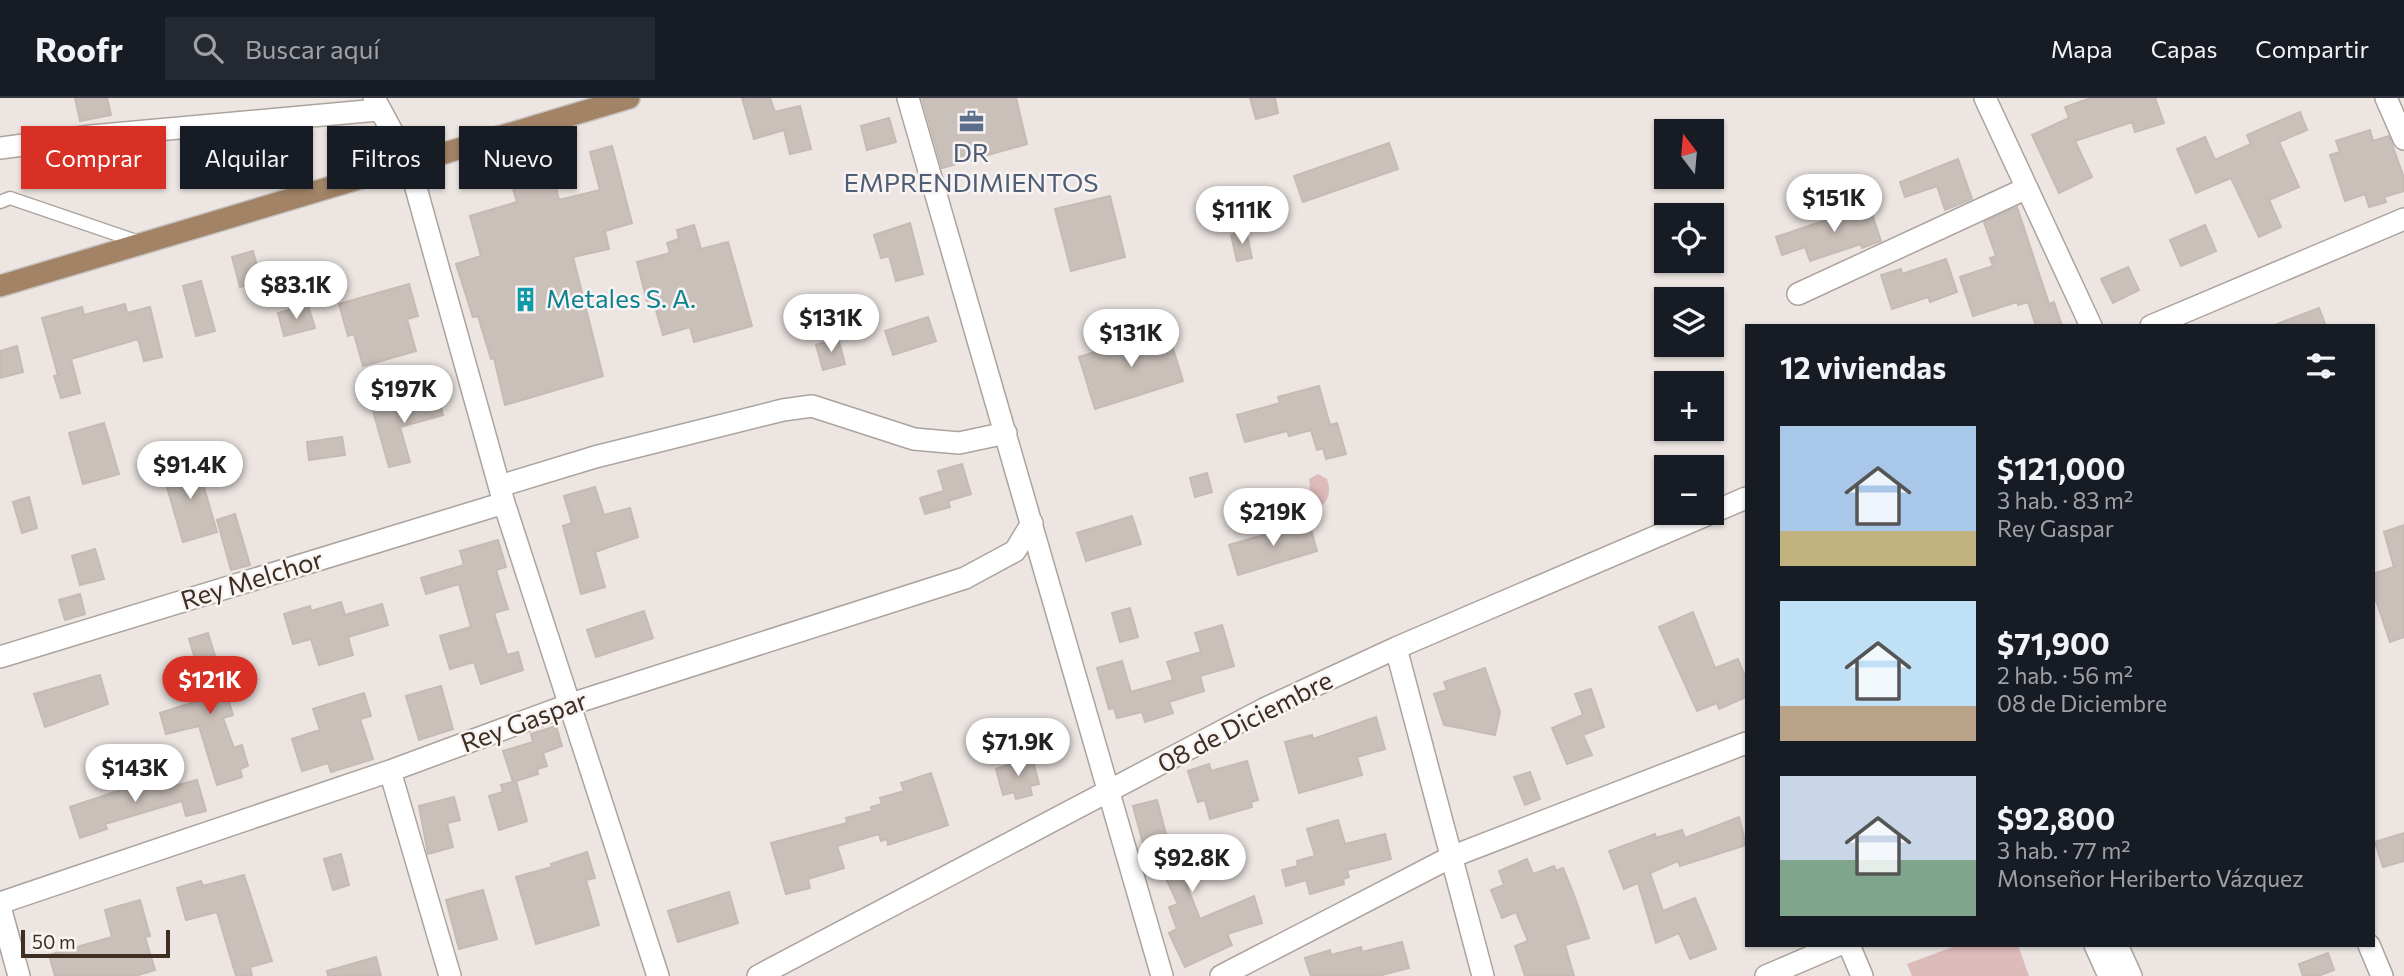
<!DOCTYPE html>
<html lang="es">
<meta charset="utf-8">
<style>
:root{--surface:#171b24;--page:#242831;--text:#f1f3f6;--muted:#9ea1a6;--line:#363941;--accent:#d93025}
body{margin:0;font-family:Commissioner,sans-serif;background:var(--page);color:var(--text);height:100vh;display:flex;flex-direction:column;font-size:26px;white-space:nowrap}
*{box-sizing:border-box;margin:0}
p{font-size:23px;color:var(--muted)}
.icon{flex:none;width:38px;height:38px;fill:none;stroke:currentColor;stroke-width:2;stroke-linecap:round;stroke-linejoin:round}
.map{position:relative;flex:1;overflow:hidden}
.sheet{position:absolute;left:1745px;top:226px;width:630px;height:623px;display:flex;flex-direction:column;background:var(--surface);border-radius:0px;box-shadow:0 2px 5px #0004}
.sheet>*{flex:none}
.banner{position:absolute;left:21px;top:28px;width:665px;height:63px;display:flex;gap:14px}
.needle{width:46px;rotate:344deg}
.controls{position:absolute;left:1654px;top:21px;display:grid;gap:14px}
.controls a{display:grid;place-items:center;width:70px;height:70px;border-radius:0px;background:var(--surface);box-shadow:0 2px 5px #0004;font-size:35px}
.scale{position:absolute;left:21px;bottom:18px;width:149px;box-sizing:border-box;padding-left:7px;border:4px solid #3e2f22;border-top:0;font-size:19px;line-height:24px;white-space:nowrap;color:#3e2f22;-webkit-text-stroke:5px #f9f4f3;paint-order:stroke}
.price{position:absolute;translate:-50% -60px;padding:0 16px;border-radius:24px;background:#fff;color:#222;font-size:23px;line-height:46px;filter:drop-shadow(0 2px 4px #0008)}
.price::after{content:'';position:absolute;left:50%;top:42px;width:21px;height:16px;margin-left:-10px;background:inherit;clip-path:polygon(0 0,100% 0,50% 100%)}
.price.current{background:var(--accent);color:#fff}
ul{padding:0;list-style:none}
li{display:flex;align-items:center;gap:21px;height:175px;padding:0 35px}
li span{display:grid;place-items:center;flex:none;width:196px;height:140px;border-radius:0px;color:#555}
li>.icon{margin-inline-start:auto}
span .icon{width:84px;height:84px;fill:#fffc;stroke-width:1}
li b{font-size:30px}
h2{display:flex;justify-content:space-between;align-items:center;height:84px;padding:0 35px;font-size:30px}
.pill{padding:0 24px;border-radius:0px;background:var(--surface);box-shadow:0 2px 5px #0004;font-size:24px;line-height:63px}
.pill.current{background:var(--accent);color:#fff}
header{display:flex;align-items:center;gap:42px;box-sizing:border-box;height:98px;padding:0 35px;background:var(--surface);border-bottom:2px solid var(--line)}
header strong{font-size:33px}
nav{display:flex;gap:38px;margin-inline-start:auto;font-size:24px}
.search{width:490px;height:63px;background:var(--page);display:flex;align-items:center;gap:18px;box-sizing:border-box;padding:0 24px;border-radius:0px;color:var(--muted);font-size:26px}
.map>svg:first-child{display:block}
.green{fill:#debbbb}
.building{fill:#cac0ba;stroke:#c6bab4;stroke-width:2}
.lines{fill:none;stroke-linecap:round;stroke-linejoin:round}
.service-casing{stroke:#ada39d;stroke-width:15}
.minor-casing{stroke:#ada39d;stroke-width:24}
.primary-casing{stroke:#c5c1bd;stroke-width:24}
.service{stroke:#fff;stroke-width:12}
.minor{stroke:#fff;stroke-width:21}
.primary{stroke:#a28366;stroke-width:21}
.labels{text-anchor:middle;stroke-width:5;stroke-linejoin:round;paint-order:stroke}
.service-label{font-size:26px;fill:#4e5e75;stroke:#f9f4f3}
.culture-label{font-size:26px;fill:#0d838f;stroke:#f9f4f3;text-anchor:start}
.street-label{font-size:26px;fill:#3e2f22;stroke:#f9f4f3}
</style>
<header>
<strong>Roofr</strong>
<div class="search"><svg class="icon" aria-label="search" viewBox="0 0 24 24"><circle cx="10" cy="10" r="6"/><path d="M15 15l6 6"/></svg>Buscar aquí</div>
<nav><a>Mapa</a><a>Capas</a><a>Compartir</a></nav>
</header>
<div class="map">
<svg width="2404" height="878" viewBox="0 0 2404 878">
<rect width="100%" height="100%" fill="#ece5e2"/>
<path class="green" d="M1318,376L1327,381C1331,393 1330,404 1317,410L1310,407C1306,400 1312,390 1309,381Z
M1958,847H2018L2029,878H1912L1907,866Z"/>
<path class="building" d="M75,0H107L111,17L80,23Z
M742,0H770L775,14L800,8L811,51L790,56L784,32L754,41Z
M922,0H1016L1027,46L942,70Z
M1250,0H1275L1278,15L1256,21Z
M2091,0H2155L2164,25L2135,34L2132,24L2075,43L2092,79L2059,95L2032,37L2069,20L2065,9Z
M2300,14L2307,32L2279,44L2299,89L2269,102L2281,129L2259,139L2231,80L2196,95L2177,51L2205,39L2215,62L2251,46L2247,37Z
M889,20L896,44L867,52L861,28Z
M2370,32L2373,43L2389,38L2404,80V93L2384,99L2386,104L2369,109L2365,96L2345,103L2330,57L2340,54L2336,43Z
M1389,45L1398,71L1303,104L1294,78Z
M612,48L632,125L605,133L609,151L573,159L603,278L505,307L494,260L491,261L478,218L473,219L456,166L481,158L470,118L517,104L513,91L554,81L559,102L600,92L590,54Z
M1958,61L1972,101L1945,112L1937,88L1905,99L1900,84Z
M1110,98L1125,159L1071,173L1055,111Z
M1867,101L1881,143L1862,150L1861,146L1810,163L1805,149L1782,157L1776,139L1850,114L1848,107Z
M2017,109L2049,206L2054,204L2062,228H2036L2028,204L2018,207L2017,204L1973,218L1960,179L1993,168L1990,160L1996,158L1984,124Z
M910,125L923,176L896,183L889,158L881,160L874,137Z
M694,127L701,151L728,144L752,228L694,244L690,229L663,237L653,202L647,203L637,164L670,155L667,145L679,141L677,132Z
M2205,127L2216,153L2181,168L2170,142Z
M1246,133L1252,160L1237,163L1231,137Z
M253,153L261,183L240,189L232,159Z
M1946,161L1957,194L1930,204L1928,199L1892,211L1881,177L1901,171L1902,176Z
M2128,169L2139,192L2113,205L2101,181Z
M201,183L215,233L196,238L183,188Z
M409,186L418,218L407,221L416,253L363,268L354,236L348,238L339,206Z
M125,206L127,215L150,209L162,259L144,263L138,241L71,261L80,295L61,300L54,278L58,277L42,220L82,209L84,217Z
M308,207L315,230L284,238L278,215Z
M2319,210L2326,228H2278L2277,226Z
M928,219L936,243L893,257L885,233Z
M1167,231L1183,283L1095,311L1079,259Z
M838,240L845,266L823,272L816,247Z
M17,248L23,274L0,280V253Z
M1319,288L1330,327L1337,325L1346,356L1326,361L1323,350L1317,352L1311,332L1289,338L1287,333L1245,344L1237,317L1280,305L1278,299Z
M437,295L443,317L400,329L410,364L389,369L373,313Z
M104,325L119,376L83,386L69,335Z
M342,339L345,357L309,362L307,344Z
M196,362L217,434L183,444L162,372Z
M962,366L971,396L948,403L950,409L925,416L920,400L944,393L938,373Z
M1207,375L1212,394L1195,399L1190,380Z
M595,389L604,417L630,410L638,439L595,454L605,489L581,496L563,428L572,425L564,398Z
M29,399L37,430L22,435L13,404Z
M235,416L250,467L231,472L217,422Z
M1132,418L1141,446L1086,463L1077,435Z
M1309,424L1317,453L1238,477L1229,447Z
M2404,427V539L2390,544L2376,502L2373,503V476L2394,469L2384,434Z
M498,442L506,469L496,472L508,511L494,515L507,557L518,554L523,572L481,586L474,564L450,571L440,538L471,529L459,486L426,496L421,480L464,467L460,453Z
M95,451L104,481L80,487L72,458Z
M80,496L85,516L65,522L59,502Z
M341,504L345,517L382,506L388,527L348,539L353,557L319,567L311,541L293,546L284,516L310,508L311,513Z
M1130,510L1138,539L1120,544L1112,515Z
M644,513L653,540L596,559L587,532Z
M1693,514L1715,570L1738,561L1746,581V599L1719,611L1717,605L1697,613L1659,529Z
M1222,527L1234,568L1200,578L1204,593L1169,604L1173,615L1145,624L1142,614L1117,620L1114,610L1109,611L1097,570L1122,563L1131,594L1173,582L1167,564L1201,554L1195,535Z
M208,535L233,617L223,620L234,650L242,647L248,668L240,671L242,679L217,687L199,628L166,636L160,615L207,600L189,541Z
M1485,570L1500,614L1495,637L1444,627L1434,596L1447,592L1444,584Z
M100,577L108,606L45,629L34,596Z
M441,588L453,631L419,642L406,598Z
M1591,591L1604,629L1583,637L1592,657L1567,666L1552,630L1583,617L1575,596Z
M364,595L371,618L360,621L373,661L331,674L328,665L302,673L292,641L320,632L313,611Z
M1376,619L1385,651L1357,659L1362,677L1299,695L1285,644L1312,637L1313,641Z
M556,628L562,648L543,655L547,668L537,671L538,676L513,684L503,653L533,644L531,636Z
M1032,659L1039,686L1030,688L1032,697L1016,701L1014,694L1003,697L996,671Z
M1247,663L1258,702L1251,704L1252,709L1210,721L1205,702L1198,704L1188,673L1209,666L1211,673Z
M1530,674L1540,701L1525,707L1514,679Z
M931,675L948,727L888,747L887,741L881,743L879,736L837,748L844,770L808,781L810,790L786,796L771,745L847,725L846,720L872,713L871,709L882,706L880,700L904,693L901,685Z
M163,678L167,690L197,682L206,713L186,718L182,703L105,726L107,731L80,740L70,709Z
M516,683L527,723L499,732L489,698L503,694L501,687Z
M454,699L460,722L447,725L453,749L428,756L419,708Z
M1157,702L1173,763L1203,749L1215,774L1187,788L1200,821L1254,798L1262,825L1227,836L1232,847L1185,869L1169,835L1177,831L1169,809L1178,806L1152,751L1145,753L1133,708Z
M1739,719L1746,747L1680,768L1678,763L1650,775L1663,813L1695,800L1716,851L1690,861L1679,835L1656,845L1638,785L1624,791L1609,753L1655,736L1656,740L1682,732L1685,740Z
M1338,722L1345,746L1385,736L1391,761L1347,772L1349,779L1343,781L1344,786L1310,796L1306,782L1286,788L1282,772L1298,768L1297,763L1315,758L1307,731Z
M2404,735V763L2383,769L2375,744Z
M587,754L595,780L586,782L599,827L536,846L516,779L552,769L551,766Z
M341,756L349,787L333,792L324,761Z
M1527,761L1533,776L1554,768L1556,773L1563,770L1574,797L1589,840L1565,847L1574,878H1525L1515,848L1528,843L1516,814L1502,820L1491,792L1504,787L1499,773Z
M244,777L272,863L250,869L252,878H236L217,814L186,822L177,790L201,783L203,788Z
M483,792L497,841L459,851L446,802Z
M729,794L738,825L678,844L668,813Z
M140,802L150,838L145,839L155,872L135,878H55L49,857L112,839L105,812Z
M1402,844L1409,870L1378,878H1311L1305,860L1330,852L1331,857L1361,849L1362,854Z
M2328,855L2334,872L2318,878H2303L2299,866Z
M376,859L381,878H328L327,873Z"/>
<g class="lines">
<defs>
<path id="service" d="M0,104L10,100L139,144"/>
<path id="minor" d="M374,0L409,65L504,405L658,878
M908,0L1162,878
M1985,0L2091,228
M2386,0L2404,41
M0,50L91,38L378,12
M1798,196L2027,90
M2151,228L2404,121
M500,388L595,359L783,312L812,308L914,341L959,345L1006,335
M1396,550L1483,878
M0,559L504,405
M390,673L450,878
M0,805L390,673L571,606L965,480L1015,453L1032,425
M0,809L19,878
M1849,847L1862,878
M2095,847L2109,878
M2117,847L2131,878
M2369,847L2382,878
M758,878L1264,611L1396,550L1746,400
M1221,878L1451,759L1746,645
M1766,878L1838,847"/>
<path id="primary" d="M0,188L629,0"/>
</defs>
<use href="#service" class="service-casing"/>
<use href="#minor" class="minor-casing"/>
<use href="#primary" class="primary-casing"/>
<use href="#service" class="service"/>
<use href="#minor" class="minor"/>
<use href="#primary" class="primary"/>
</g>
<defs>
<symbol id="office-bare" viewBox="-9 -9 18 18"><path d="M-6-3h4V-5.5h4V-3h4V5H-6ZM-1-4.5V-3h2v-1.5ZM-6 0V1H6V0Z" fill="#5c6f8a" stroke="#f9f4f3" stroke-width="2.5" paint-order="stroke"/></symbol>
<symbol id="building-bare" viewBox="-9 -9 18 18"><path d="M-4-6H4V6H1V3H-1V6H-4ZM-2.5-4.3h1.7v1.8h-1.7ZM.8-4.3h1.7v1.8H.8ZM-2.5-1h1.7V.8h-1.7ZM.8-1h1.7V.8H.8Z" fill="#0f9aa8" stroke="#f9f4f3" stroke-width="2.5" paint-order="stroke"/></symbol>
</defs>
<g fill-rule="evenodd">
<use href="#office-bare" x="954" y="6" width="35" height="35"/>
<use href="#building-bare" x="508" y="184" width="35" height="35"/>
</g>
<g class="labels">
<g class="service-label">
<text x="971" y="64">DR<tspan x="971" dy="30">EMPRENDIMIENTOS</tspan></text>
</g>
<g class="culture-label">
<text x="546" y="210">Metales S. A.</text>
</g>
<g class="street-label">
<text transform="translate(252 482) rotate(-17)" y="9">Rey Melchor</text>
<text transform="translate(524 624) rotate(-20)" y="9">Rey Gaspar</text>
<text transform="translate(1245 624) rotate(-27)" y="9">08 de Diciembre</text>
</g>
</g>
</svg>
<div class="controls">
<a><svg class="needle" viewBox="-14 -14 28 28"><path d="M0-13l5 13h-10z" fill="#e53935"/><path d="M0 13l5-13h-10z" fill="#9ea1a6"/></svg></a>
<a><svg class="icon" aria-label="locate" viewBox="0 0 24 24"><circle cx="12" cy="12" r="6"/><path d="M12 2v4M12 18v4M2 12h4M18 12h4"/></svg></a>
<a><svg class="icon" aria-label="layers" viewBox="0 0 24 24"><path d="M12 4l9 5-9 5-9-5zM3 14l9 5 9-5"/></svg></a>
<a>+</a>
<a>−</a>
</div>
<div class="scale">50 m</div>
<b class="price" style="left:1834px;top:136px">$151K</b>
<b class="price" style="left:1242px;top:148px">$111K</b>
<b class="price" style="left:296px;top:223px">$83.1K</b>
<b class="price" style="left:831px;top:256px">$131K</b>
<b class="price" style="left:1131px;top:271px">$131K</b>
<b class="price" style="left:404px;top:327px">$197K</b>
<b class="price" style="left:190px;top:403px">$91.4K</b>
<b class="price" style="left:1273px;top:450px">$219K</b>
<b class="price current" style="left:210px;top:618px">$121K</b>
<b class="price" style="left:1018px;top:680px">$71.9K</b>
<b class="price" style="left:135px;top:706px">$143K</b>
<b class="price" style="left:1192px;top:796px">$92.8K</b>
<div class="banner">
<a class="pill current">Comprar</a>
<a class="pill">Alquilar</a>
<a class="pill">Filtros</a>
<a class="pill">Nuevo</a>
</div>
<section class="sheet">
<h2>12 viviendas<svg class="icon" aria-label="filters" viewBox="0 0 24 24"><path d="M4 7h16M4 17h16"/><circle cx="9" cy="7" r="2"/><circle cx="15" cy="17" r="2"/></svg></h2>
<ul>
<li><span style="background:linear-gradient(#a9c7e8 75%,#c2b280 0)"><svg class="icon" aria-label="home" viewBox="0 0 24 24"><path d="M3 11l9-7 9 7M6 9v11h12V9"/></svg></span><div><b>$121,000</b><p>3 hab. · 83 m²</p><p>Rey Gaspar</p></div></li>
<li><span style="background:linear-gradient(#bfe0f5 75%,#b9a48a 0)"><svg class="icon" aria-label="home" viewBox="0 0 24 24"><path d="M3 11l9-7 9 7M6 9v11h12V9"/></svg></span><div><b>$71,900</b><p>2 hab. · 56 m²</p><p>08 de Diciembre</p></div></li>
<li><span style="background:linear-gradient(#c9d6e8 60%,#7fa58c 0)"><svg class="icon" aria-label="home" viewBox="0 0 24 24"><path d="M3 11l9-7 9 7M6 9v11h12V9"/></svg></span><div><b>$92,800</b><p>3 hab. · 77 m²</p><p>Monseñor Heriberto Vázquez</p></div></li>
</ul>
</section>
</div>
